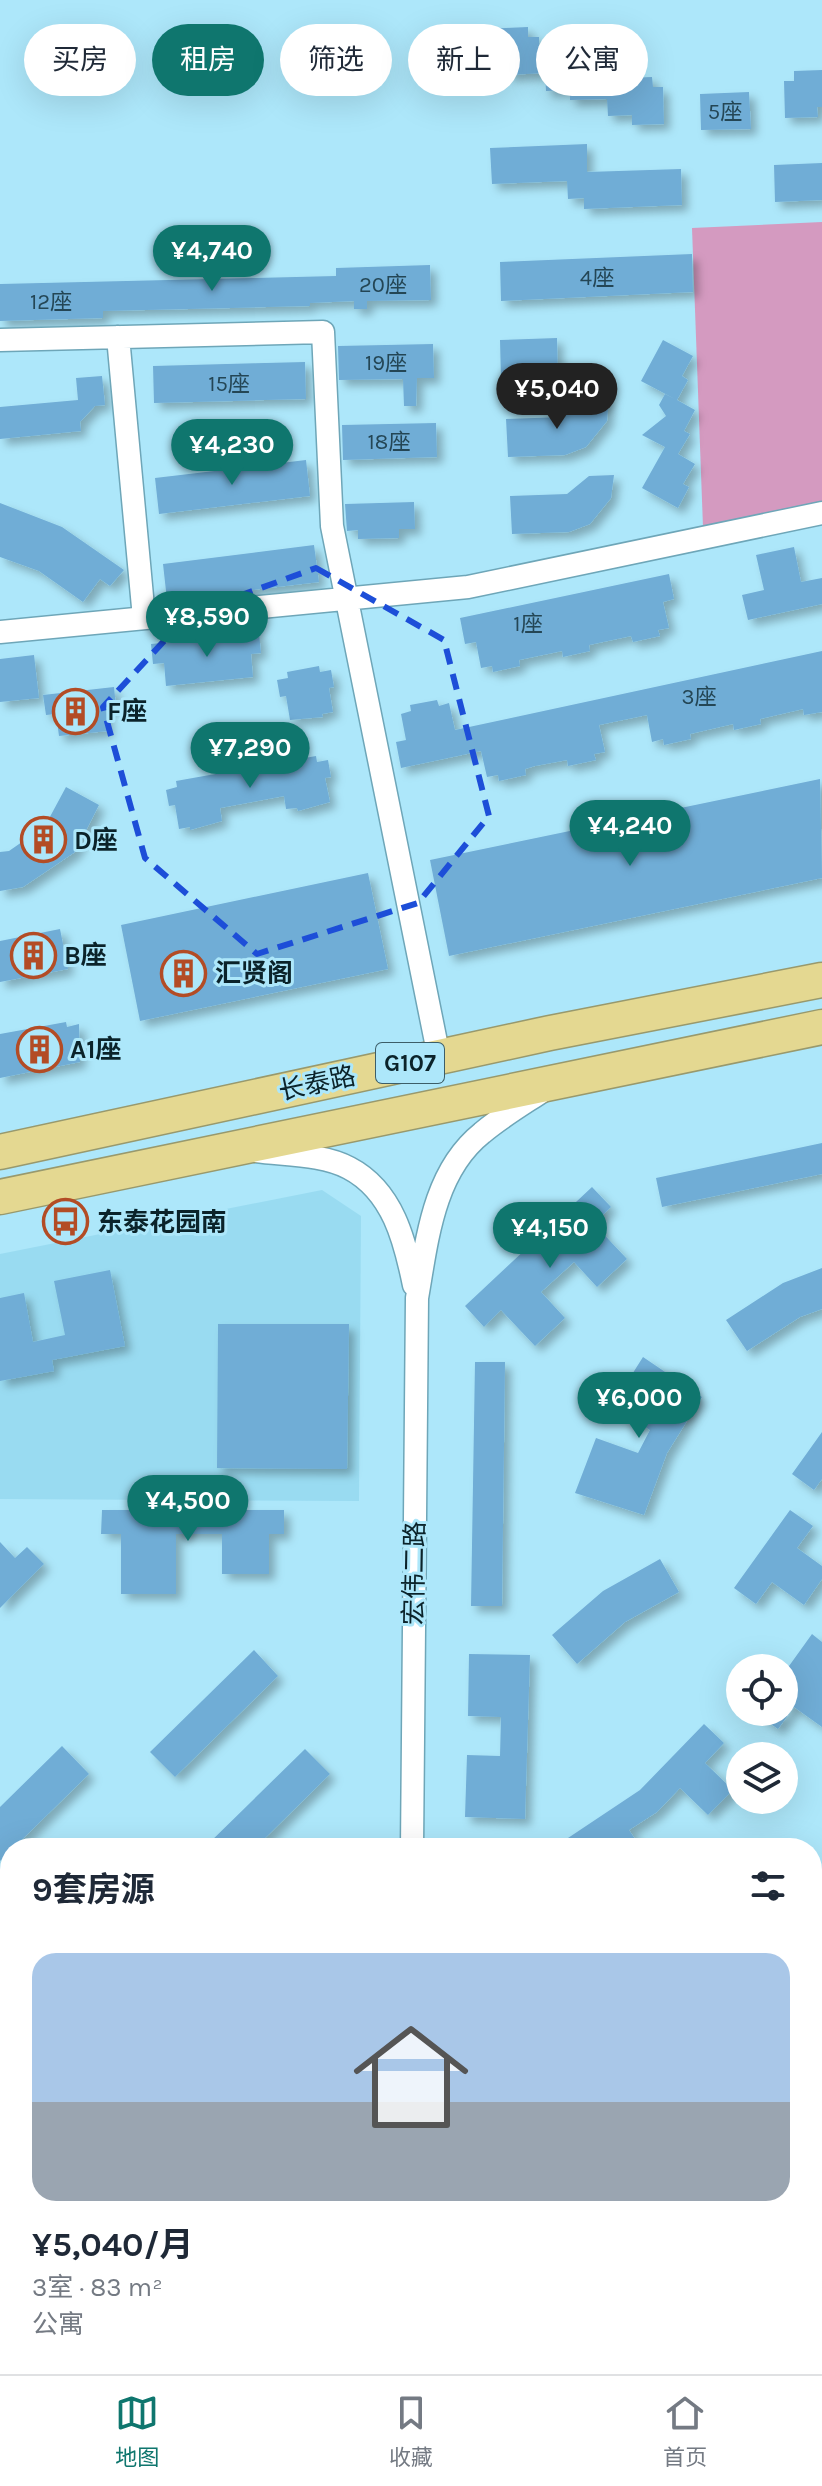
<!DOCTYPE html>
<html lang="zh">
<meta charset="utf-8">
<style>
:root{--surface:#fff;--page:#f2f2f3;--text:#1f2937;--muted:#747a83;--line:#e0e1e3;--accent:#0f766e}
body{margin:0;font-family:Karla,"Noto Sans SC",sans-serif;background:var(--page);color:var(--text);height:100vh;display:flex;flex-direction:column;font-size:30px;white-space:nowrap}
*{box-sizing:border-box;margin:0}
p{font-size:26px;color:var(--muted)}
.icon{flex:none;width:44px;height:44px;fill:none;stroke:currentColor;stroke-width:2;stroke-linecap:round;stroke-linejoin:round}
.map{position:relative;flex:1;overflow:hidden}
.side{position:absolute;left:0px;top:1838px;width:822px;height:536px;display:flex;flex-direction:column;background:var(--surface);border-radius:32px 32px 0 0;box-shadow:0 8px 32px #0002}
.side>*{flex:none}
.top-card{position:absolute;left:24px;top:24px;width:774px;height:72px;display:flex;gap:16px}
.controls{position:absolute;left:726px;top:1654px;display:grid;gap:16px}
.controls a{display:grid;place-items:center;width:72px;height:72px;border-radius:50%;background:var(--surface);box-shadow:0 8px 32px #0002;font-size:40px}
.price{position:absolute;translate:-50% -68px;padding:0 18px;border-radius:28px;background:var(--accent);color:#fff;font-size:26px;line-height:52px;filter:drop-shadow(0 2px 4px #0008)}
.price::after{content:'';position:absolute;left:50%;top:48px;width:24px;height:18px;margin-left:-12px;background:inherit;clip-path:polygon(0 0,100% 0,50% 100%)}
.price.current{background:#222;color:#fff}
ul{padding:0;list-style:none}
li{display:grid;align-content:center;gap:16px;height:424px;padding:0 32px}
li span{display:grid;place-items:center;height:248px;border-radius:24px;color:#555}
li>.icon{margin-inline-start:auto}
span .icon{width:144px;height:144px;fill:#fffc;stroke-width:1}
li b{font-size:34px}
h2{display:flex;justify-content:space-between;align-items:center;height:96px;padding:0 32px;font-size:34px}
.pill{padding:0 28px;border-radius:36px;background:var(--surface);box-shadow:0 8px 32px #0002;font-size:28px;line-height:72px}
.pill.current{background:var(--accent);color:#fff}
.tab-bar{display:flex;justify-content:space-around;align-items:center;height:112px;border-top:2px solid var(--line);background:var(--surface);font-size:22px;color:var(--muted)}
.tab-bar a{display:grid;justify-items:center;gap:4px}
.tab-bar .current{color:var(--accent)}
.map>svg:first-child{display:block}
.built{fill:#99dbf1}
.green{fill:#d49ac0}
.building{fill:#70add6;filter:url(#shadow)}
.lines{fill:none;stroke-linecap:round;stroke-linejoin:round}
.minor-casing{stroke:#6ea6b8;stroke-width:25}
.highway-casing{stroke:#98996d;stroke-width:37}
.minor{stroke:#fff;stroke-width:22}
.highway{stroke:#e4d891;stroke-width:34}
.marked{fill:none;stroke:#1d4ed8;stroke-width:6;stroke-dasharray:16 10;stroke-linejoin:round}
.labels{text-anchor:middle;stroke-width:6;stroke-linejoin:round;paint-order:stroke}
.number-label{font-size:22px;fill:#244655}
.shield{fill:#ade7fa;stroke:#3c5e68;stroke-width:2}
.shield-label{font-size:24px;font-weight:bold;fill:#0b232a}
.poi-label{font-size:26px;font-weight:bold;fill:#0b232a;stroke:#ade7fa;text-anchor:start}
.street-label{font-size:26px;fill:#0b232a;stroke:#ade7fa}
</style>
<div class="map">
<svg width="822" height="2374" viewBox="0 0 822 2374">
<defs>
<filter id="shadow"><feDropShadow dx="6" dy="6" stdDeviation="4" flood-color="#0004"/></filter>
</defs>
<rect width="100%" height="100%" fill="#ade7fa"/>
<path class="built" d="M322,1190L361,1216L359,1501L0,1499V1254Z"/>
<path class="green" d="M822,222V502L703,527L692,228Z"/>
<path class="building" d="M528,27V37H539V54L590,53L591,63L601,62L602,79L652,77L653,87H663L664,124L632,125V115L608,116L607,99L570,100V90L546,91L545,73L507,75V64L483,65L482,29Z
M822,70V107H817L818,117L785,118L784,81H794V71Z
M749,92L751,129L701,130L700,94Z
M587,144V172L681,169L682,205L584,209V198L568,199L567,181L492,184L490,148Z
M822,163V200L775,202L774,165Z
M692,254L693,292L501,301L500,262Z
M430,265L431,300L367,301V309H354V301L310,303V306L103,311V318L0,321V284L336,276V268Z
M557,338L558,376L501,379L500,340Z
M663,340L693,356L682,376L688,380L677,400L695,410L684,431L690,434L678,454L695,464L683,484L689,487L678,508L642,488L665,447L642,435L666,416L659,405L665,394L675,399L641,381Z
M433,344L434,378H417L416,406H404L403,379L339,380L338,346Z
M305,362L306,399L154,403L153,366Z
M102,376L105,405L95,406L80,422L81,431L0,439V407L78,400L76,378Z
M609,398L607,421L586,447L565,455L508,457L506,419L563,417L585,400Z
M436,423L437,457L343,460L342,425Z
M306,460L310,496L159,514L155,478Z
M614,475L611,498L590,524L569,532L512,534L510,496L567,494L589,476Z
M414,502L415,529H399V538L358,539V530L347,531L345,504Z
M0,503L62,527L124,570L110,586L100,579L83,602L39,571L0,557Z
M314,545L319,582L167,600L163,564Z
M794,547L801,582L822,578V604L748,620L742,595L764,590L756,555Z
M669,574L674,599L663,602L669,628L658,630L660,636L633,642L631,636L589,645L590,651L563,657L562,651L519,660L520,666L493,672L492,666L481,668L476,642L465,644L460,618Z
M259,633L261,653L251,654L253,677L166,686L164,663L153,664L151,644Z
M822,651V712L804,715L803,709L760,719L761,724L734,730L733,724L690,734L691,739L664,745L663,739L652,742L647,715L599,725L605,752L594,754L596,760L568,766L567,760L535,766L525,769L526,775L499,781L498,775L487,777L481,751L401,768L396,742L406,740L401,714L411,711L410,705L437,700L439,706L449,703L455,730Z
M34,655L39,698L0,702V659Z
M319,666L320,672L331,670L334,687L329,688L333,712L322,714L323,717L290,720L286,696L280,697L277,680L288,678L287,672Z
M114,687L116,707L106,708L108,731L59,736L56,714L46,715L43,695Z
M316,756L317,762L328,760L331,777L325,778L330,802L298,811L297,808L286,809L284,796L220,808L222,821L190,830V827L179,829L175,805L169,806L166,790L177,787L176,781Z
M820,779L822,878L449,956L430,860Z
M66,787L99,805L75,852L23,887L0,891V852L9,851L45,826Z
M368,873L388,969L140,1021L121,925Z
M60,929L68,969L0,982V941Z
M66,1022L67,1027L79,1024L80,1062L0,1078V1034Z
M822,1143V1174L662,1207L656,1178Z
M592,1187L611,1207L594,1224L627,1259L597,1287L574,1262L541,1292L565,1318L535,1346L501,1310L484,1327L465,1306Z
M822,1268V1309L800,1317L747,1351L726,1320L783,1283Z
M110,1270L125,1346L52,1360L54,1371L0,1381V1298L24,1293L33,1342L65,1335L54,1281Z
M218,1324H349L347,1469L217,1468Z
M643,1357L702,1397L667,1453L644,1515L575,1493L596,1438L638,1453L650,1430L612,1406Z
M475,1362H505L502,1606H471Z
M822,1432V1479L814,1490L792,1474Z
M102,1510H284V1534H269V1574H222V1534H176V1594H121V1534H101Z
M790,1510L813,1526L797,1548L822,1566V1579L804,1605L772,1582L756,1604L734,1588Z
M0,1542L15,1558L27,1547L44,1564L0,1608Z
M660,1559L679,1592L625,1622L577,1664L552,1635L603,1591Z
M812,1634L822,1642V1727L794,1707L778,1729L754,1712H784V1673Z
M254,1650L278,1676L175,1777L150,1752Z
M469,1654L530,1655L525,1819L465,1817L467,1755L500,1756L501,1717L468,1716Z
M704,1724L724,1743L705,1763L733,1790L708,1815L680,1788L657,1812L629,1830L641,1848H553L640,1790Z
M62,1746L89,1774L0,1861V1807Z
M305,1749L330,1774L255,1848H204Z
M0,2348L10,2358V2364H16L26,2374H0Z"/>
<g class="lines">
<defs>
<path id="minor" d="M118,337L144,618
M0,340L323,332L332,526L439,1057
M0,632L468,587L822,513
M256,1151C285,1155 323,1154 349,1168C393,1191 405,1241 414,1285
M412,1848L417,1298C427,1241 433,1172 482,1133C501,1117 523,1104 544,1090
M407,2374V2364"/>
<path id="highway" d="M0,1152L550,1033L822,980
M0,1197L822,1027"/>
</defs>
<use href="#minor" class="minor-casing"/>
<use href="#highway" class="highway-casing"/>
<use href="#minor" class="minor"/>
<use href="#highway" class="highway"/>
</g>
<path class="marked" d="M316,568L444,640L489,816L418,903L257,954L145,858L103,707L189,614Z"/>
<defs>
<symbol id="building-ring" viewBox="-11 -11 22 22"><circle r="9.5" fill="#ade7fa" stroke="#b34c25" stroke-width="1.5"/><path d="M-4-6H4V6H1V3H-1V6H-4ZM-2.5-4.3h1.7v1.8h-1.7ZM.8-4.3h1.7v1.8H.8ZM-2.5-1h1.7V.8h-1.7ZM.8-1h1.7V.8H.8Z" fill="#b34c25"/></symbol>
<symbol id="bus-ring" viewBox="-11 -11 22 22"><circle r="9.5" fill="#ade7fa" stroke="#b34c25" stroke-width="1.5"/><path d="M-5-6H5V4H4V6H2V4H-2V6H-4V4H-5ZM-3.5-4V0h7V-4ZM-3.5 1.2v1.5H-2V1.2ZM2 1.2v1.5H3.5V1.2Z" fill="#b34c25"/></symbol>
</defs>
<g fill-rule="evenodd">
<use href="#building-ring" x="50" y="686" width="51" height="51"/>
<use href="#building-ring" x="18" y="814" width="51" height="51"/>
<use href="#building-ring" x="8" y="930" width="51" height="51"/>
<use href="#building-ring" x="158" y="948" width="51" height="51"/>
<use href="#building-ring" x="14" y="1024" width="51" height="51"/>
<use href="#bus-ring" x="40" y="1196" width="51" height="51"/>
</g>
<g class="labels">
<g class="number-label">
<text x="725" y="119">5座</text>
<text x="597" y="285">4座</text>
<text x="383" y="292">20座</text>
<text x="51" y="309">12座</text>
<text x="386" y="370">19座</text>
<text x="229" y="391">15座</text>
<text x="389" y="449">18座</text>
<text x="528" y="631">1座</text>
<text x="699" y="704">3座</text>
</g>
<rect class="shield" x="376" y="1043" width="68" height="40" rx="6"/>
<g class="shield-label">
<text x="410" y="1071">G107</text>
</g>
<g class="poi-label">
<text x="107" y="720">F座</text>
<text x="74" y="849">D座</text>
<text x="64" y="964">B座</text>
<text x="215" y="982">汇贤阁</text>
<text x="70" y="1058">A1座</text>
<text x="97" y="1231">东泰花园南</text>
</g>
<g class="street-label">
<text transform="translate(317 1083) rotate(-12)" y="9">长泰路</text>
<text transform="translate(414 1573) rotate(-89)" y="9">宏伟二路</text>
</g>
</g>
</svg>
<div class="controls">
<a><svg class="icon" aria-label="locate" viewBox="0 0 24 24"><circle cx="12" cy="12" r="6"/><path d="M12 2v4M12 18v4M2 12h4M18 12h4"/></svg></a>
<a><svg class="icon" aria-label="layers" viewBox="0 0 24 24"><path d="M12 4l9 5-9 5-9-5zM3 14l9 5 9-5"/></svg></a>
</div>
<b class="price" style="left:212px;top:293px">¥4,740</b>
<b class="price current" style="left:557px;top:431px">¥5,040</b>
<b class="price" style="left:232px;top:487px">¥4,230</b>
<b class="price" style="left:207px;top:659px">¥8,590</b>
<b class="price" style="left:250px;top:790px">¥7,290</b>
<b class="price" style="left:630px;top:868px">¥4,240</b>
<b class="price" style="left:550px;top:1270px">¥4,150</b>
<b class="price" style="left:639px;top:1440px">¥6,000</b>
<b class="price" style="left:188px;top:1543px">¥4,500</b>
<div class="top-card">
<a class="pill">买房</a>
<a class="pill current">租房</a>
<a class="pill">筛选</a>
<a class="pill">新上</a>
<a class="pill">公寓</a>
</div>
<section class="side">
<h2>9套房源<svg class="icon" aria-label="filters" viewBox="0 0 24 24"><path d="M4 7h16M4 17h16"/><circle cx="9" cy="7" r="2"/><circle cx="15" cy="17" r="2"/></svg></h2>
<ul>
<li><span style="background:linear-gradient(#a9c7e8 60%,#9aa5b1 0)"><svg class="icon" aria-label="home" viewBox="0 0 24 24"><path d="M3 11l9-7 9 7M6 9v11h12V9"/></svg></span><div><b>¥5,040/月</b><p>3室 · 83 m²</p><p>公寓</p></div></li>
</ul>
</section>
</div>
<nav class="tab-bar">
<a class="current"><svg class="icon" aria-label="map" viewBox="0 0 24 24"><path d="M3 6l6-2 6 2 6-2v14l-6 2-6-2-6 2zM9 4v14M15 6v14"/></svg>地图</a>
<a><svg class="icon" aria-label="saved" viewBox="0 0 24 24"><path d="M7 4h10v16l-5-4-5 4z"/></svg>收藏</a>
<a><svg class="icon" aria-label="home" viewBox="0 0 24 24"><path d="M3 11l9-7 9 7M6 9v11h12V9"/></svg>首页</a>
</nav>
